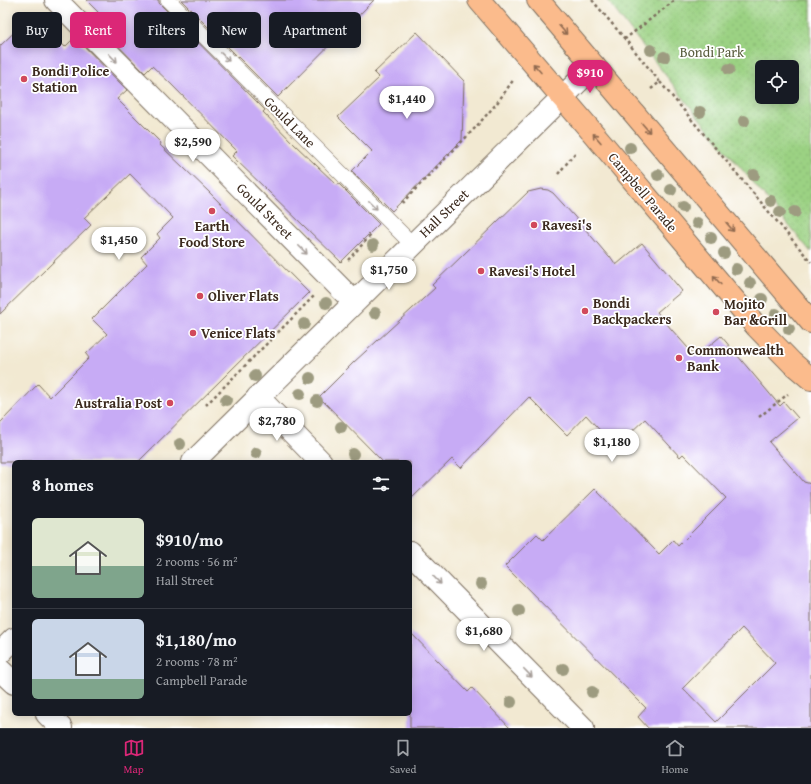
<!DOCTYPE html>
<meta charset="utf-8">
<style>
:root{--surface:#171b24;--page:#242831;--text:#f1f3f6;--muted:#9ea1a6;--line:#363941;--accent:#db2777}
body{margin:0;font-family:"Gentium Book Plus",serif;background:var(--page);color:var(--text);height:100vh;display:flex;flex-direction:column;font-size:15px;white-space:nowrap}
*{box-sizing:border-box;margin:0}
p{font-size:13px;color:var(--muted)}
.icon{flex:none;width:22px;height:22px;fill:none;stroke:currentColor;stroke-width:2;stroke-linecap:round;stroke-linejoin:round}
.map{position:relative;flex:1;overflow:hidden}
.sheet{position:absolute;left:12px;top:460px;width:400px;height:256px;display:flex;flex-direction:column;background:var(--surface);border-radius:6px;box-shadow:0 2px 10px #0003}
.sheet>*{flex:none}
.top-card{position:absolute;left:12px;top:12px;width:400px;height:36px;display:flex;gap:8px}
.buttons{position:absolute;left:755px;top:60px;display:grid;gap:8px}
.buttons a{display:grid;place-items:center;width:44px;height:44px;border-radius:6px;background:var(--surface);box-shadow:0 2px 10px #0003;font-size:20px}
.price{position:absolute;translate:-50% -34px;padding:0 9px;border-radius:14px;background:#fff;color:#222;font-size:13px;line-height:26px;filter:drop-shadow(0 1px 2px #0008)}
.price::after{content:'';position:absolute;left:50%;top:24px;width:12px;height:9px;margin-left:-6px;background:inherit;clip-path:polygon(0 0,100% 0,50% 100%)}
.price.active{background:var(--accent);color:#fff}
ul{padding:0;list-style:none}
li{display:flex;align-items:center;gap:12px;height:100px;padding:0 20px}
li+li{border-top:1px solid var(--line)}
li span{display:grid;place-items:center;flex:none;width:112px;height:80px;border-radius:6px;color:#555}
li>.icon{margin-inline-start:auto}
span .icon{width:48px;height:48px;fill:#fffc;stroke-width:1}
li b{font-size:17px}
h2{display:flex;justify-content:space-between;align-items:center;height:48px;padding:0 20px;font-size:17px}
.chip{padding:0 14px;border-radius:6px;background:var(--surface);box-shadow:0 2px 10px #0003;font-size:14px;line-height:36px}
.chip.active{background:var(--accent);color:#fff}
.menu{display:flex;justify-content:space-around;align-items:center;height:56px;border-top:1px solid var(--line);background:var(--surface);font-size:11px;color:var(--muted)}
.menu a{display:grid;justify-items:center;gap:2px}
.menu .active{color:var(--accent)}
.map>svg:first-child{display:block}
.park{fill:url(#park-dots);stroke:#6b7e50;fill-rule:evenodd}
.building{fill:#c7abf5;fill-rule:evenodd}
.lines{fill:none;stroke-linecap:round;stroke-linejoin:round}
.service-casing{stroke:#7b6d5d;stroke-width:16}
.minor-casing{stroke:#7b6d5d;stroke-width:24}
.tertiary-casing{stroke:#7b6d5d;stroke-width:24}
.primary-casing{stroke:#7b6d5d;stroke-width:24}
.path{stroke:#7b6d5d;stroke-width:2.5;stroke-dasharray:3 3;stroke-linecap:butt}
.service{stroke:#fff;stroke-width:15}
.minor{stroke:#fff;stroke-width:22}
.tertiary{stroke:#fff;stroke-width:22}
.primary{stroke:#fbbb8c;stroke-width:22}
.tree{fill:#9d9b80}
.oneway{stroke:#916b50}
.oneway2{stroke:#a79f9a}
.poi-dot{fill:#d1495b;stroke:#fff;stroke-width:1.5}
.labels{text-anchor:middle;stroke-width:3.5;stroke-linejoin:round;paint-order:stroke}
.park-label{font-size:14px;fill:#585c3c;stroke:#fff}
.poi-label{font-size:14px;font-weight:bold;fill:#3b2a1e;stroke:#fff;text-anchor:start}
.street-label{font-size:14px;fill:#3b2a1e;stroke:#fff}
</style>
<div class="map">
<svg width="811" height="728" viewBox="0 0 811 728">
<defs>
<pattern id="park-dots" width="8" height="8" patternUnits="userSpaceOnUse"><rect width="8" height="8" fill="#9bd283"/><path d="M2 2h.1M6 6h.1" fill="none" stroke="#86b471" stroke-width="1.8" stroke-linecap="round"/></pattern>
</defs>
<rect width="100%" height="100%" fill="#fff"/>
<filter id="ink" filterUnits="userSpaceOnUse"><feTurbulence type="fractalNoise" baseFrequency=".025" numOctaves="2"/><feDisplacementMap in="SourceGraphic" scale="8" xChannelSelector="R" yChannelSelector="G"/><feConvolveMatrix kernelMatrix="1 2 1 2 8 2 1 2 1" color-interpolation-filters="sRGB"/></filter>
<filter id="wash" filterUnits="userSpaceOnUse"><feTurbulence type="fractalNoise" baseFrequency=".012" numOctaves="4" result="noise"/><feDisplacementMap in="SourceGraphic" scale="16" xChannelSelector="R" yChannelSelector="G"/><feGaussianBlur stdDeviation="0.9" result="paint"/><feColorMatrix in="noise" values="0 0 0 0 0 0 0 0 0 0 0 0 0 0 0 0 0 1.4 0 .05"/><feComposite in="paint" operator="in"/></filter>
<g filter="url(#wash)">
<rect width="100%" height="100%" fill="#f2e9d2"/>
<path class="park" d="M607,0H811V252L699,118ZM762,67H792V97H762Z"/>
<g id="blocks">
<path class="building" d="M86,0H159V3L162,6L265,110L263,112L294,144L337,185L339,184L379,224L341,262L232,156L237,151L171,84L152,66L145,73L92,19L98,12Z
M181,0H374L278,97Z
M33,14L65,47L75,37L127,90L117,99L161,143L160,145L209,192L309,293L138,462H0V423L38,384L50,397L89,358L86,354L107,334L92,319L147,264L141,257L160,238L157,234L173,218L130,174L84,218L91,225L0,314V46Z
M417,32L464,81L462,140L392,211L352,171L372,151L338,117L379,78L374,73Z
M541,189L548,190L553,193L574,216L609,257L610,256L616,265L642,243L682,291L657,312L672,330L696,357L721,336L780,406L784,402L798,418L769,442L804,482L811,484V728H648L638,717L646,708L505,566L537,534L543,540L595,489L659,554L673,540L678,546L726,498L683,454L680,457L645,419L615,447L586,415L567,435L529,397L461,468L452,459L410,500V462H383L319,397L354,362L435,288L432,285L528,192ZM742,628L775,663L716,722L683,688Z
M410,632L468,692L472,688L510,728H410Z"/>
</g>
</g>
<g filter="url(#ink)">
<use href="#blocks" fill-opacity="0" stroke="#7b6d5d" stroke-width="1"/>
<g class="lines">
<defs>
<path id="service" d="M168,0L412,244"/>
<path id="minor" d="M56,0L354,302
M258,397L321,462
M410,552L583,728
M0,670L14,683
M47,714L61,728"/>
<path id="tertiary" d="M193,462L594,66
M0,653L14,639"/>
<path id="primary" d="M479,0L605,147L757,327L792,363L811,379
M538,0L811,322"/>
</defs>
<use href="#service" class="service-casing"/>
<use href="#minor" class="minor-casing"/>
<use href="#tertiary" class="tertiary-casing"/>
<use href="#primary" class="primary-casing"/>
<path class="path" d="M592,0L625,39
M660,82L811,262
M651,89L660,82L625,39L675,0
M558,174L576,152
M402,203L475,128L497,103L514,79
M348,260L372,234
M206,405L314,296
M759,417L788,394"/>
<use href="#service" class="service"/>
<use href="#minor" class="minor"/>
<use href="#tertiary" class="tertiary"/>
<use href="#primary" class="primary"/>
</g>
<g class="tree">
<circle cx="651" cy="50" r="6"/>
<circle cx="664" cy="57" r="6"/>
<circle cx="729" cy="69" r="6"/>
<circle cx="700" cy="112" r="6"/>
<circle cx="744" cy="121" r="6"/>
<circle cx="630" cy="148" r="6"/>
<circle cx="658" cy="175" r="6"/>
<circle cx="754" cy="175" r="6"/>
<circle cx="671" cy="190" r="6"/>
<circle cx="771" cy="201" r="6"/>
<circle cx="683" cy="207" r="6"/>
<circle cx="780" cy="212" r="6"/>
<circle cx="795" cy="212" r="6"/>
<circle cx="697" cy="223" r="6"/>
<circle cx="711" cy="238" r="6"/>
<circle cx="373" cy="245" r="6"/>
<circle cx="724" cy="253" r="6"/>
<circle cx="736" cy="269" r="6"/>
<circle cx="750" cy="283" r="6"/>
<circle cx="762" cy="299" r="6"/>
<circle cx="326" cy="303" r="6"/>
<circle cx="375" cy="313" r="6"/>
<circle cx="776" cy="314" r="6"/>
<circle cx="304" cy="324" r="6"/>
<circle cx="789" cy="329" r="6"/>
<circle cx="255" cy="376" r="6"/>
<circle cx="310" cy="378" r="6"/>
<circle cx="300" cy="394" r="6"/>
<circle cx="226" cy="400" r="6"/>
<circle cx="317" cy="401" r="6"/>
<circle cx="341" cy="427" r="6"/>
<circle cx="180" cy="444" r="6"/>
<circle cx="256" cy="453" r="6"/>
<circle cx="353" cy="454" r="6"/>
<circle cx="481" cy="584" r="6"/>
<circle cx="519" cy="611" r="6"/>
<circle cx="563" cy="669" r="6"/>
<circle cx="592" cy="692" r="6"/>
<circle cx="511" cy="702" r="6"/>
</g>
<defs><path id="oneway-shaft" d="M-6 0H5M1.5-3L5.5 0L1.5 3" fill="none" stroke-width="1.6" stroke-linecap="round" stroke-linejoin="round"/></defs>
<g class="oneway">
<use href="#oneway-shaft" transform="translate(563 30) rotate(49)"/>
<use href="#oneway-shaft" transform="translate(537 68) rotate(-131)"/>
<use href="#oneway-shaft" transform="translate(646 128) rotate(49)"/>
<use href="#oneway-shaft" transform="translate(597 138) rotate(-131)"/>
<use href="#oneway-shaft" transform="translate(730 227) rotate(49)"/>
<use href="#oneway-shaft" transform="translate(717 280) rotate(-130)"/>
</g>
<g class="oneway2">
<use href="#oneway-shaft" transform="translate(225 57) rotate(45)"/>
<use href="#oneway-shaft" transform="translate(113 58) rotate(45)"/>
<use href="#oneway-shaft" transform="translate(373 205) rotate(45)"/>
<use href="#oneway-shaft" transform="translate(303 250) rotate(45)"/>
<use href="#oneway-shaft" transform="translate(437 580) rotate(46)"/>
<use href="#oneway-shaft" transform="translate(528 673) rotate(46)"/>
</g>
</g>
<g class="poi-dot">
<circle cx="24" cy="79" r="4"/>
<circle cx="212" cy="211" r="4"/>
<circle cx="534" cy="225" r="4"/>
<circle cx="481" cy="271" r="4"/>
<circle cx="200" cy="296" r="4"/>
<circle cx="585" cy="311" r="4"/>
<circle cx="716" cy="312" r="4"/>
<circle cx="193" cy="333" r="4"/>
<circle cx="679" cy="358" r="4"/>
<circle cx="170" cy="403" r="4"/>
</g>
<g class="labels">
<g class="park-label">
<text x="712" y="57">Bondi Park</text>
</g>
<g class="poi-label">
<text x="32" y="76">Bondi Police<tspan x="32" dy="16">Station</tspan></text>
<text x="542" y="230">Ravesi's</text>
<text x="212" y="231" text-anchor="middle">Earth<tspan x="212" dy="16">Food Store</tspan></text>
<text x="489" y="276">Ravesi's Hotel</text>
<text x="208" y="301">Oliver Flats</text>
<text x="593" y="308">Bondi<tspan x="593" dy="16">Backpackers</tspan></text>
<text x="724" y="309">Mojito<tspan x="724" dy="16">Bar &amp;Grill</tspan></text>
<text x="201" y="338">Venice Flats</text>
<text x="687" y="355">Commonwealth<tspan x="687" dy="16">Bank</tspan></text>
<text x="162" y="408" text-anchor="end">Australia Post</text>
</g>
<g class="street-label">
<text transform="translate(290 122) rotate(45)" y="5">Gould Lane</text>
<text transform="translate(643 192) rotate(50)" y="5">Campbell Parade</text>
<text transform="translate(265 211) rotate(45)" y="5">Gould Street</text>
<text transform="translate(444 213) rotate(-44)" y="5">Hall Street</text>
</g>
</g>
</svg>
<div class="buttons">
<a><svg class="icon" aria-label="locate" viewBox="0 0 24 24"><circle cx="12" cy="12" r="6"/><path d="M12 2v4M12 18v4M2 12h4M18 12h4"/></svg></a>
</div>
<b class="price active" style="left:590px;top:94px">$910</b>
<b class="price" style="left:407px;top:120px">$1,440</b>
<b class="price" style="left:193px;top:163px">$2,590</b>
<b class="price" style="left:119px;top:261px">$1,450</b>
<b class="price" style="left:389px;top:291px">$1,750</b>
<b class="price" style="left:277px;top:442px">$2,780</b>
<b class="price" style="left:612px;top:463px">$1,180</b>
<b class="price" style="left:484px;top:652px">$1,680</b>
<div class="top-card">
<a class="chip">Buy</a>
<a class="chip active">Rent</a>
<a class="chip">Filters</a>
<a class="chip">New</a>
<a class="chip">Apartment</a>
</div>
<section class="sheet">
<h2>8 homes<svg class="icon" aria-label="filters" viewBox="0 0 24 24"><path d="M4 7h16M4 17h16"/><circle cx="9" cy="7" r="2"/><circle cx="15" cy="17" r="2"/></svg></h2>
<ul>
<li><span style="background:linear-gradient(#dfe7d0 60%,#7fa58c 0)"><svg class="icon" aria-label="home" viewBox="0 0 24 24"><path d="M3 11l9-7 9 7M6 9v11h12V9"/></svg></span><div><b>$910/mo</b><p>2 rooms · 56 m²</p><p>Hall Street</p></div></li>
<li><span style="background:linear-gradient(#c9d6e8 75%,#7fa58c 0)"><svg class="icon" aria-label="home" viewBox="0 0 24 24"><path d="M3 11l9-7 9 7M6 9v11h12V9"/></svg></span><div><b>$1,180/mo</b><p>2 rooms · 78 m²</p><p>Campbell Parade</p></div></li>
</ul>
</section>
</div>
<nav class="menu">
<a class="active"><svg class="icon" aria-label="map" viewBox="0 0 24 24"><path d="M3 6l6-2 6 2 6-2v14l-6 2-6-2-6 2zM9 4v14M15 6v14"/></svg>Map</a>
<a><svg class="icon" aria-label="saved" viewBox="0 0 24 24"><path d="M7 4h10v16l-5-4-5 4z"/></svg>Saved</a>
<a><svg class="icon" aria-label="home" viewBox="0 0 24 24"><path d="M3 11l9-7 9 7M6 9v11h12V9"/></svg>Home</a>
</nav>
